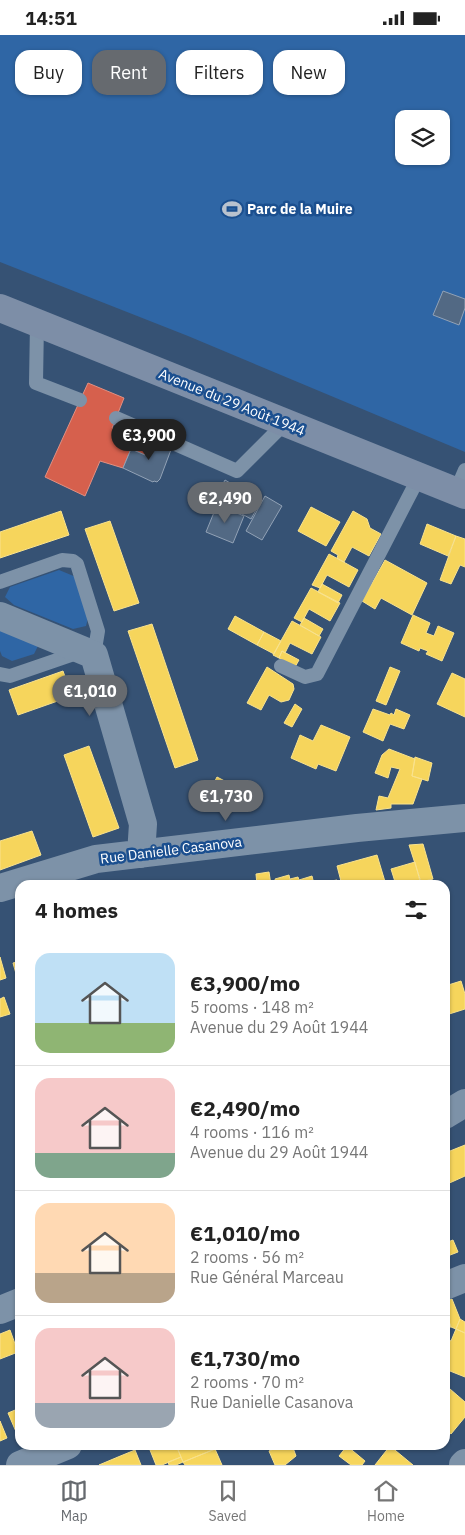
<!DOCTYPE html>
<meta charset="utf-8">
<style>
:root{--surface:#fff;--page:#f6f6f6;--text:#222;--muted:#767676;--line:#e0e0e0;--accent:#666a6f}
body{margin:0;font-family:"IBM Plex Sans",sans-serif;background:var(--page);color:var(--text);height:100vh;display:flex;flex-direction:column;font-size:19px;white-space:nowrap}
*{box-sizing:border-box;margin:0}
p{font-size:16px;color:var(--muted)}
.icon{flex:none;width:28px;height:28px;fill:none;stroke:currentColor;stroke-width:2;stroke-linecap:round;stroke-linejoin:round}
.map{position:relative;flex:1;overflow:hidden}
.panel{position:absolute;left:15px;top:845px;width:435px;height:570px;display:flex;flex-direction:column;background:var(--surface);border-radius:15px;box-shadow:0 1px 4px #0004}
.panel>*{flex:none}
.guide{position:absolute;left:15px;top:15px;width:435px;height:45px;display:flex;gap:10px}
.fabs{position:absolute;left:395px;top:75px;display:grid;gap:10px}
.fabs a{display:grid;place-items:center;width:55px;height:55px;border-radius:10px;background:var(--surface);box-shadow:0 1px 4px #0004;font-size:25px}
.price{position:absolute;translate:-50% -42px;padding:0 11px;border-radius:18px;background:var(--accent);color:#fff;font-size:16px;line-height:32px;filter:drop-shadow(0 1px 2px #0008)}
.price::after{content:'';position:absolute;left:50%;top:30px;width:15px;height:11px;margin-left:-8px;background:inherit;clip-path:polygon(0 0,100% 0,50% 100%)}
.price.active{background:#222;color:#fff}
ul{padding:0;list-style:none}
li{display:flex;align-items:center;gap:15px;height:125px;padding:0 20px}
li+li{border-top:1px solid var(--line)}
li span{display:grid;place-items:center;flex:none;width:140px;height:100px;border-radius:15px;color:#555}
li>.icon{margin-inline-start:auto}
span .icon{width:60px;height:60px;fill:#fffc;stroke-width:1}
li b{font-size:21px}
h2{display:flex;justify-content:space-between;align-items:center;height:60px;padding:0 20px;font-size:21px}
.tag{padding:0 18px;border-radius:15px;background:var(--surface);box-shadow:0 1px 4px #0004;font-size:18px;line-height:45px}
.tag.active{background:var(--accent);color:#fff}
.status{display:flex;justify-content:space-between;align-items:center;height:35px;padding:0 25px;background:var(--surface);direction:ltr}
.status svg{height:14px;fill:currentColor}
.dock{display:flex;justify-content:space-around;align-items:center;height:70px;border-top:1px solid var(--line);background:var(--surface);font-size:14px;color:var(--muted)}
.dock a{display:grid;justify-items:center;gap:2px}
.dock .active{color:var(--accent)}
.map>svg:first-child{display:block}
.green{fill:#2f66a5;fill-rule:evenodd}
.homes{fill:#f6d55c;stroke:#f9e28d}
.shops{fill:#d6604d;stroke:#e29082}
.building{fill:#526984;stroke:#92a2b6}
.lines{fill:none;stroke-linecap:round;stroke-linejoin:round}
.lane{stroke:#7d92a8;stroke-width:14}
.street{stroke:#7d92a8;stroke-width:28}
.primary{stroke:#7d8ea7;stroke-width:28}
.labels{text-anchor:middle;stroke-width:5;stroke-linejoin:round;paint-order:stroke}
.poi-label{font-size:14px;font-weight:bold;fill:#fff;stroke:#1b4f8f;text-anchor:start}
.street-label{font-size:14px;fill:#fff;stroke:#1b4f8f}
</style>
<div class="status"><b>14:51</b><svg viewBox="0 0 49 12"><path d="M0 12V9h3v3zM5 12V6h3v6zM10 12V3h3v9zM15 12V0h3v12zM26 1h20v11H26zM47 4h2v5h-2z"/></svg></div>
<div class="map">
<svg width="465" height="1430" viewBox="0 0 465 1430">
<rect width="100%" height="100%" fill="#365274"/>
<path class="green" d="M0,0H465V417L188,301L0,227ZM404,84H441V121H404Z
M59,535L76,542L89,579L86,591L73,594L14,570L5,562L10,552Z
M0,595L38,611L34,619L12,626L2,621L0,616Z"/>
<path class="homes" d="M311,472L340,487L326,511L298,496Z
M61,476L69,500L0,523V497Z
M353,476L367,484L370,493L381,499L369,521L352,512L344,527L337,523L338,520L331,516Z
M110,486L139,568L114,576L85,494Z
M427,489L456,501L448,521L420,509Z
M456,501L465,504V532L460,530L451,549L440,545Z
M329,519L358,535L349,552L327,540L320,553L312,550Z
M385,525L427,548L412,580L381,563L375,574L362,566Z
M322,549L342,560L338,568L318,557Z
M311,553L340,568L330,586L309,574L302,587L294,583Z
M413,580L430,588L426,598L434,601L438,591L454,598L442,626L426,619L428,616L420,613L419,616L401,608Z
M235,581L264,597L257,610L228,594Z
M304,583L323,594L319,601L300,590Z
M292,586L321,602L312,619L290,608L285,618L282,616L279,623L273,620Z
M152,589L198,725L175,733L128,596Z
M264,597L281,606L274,619L257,610Z
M282,616L299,625L295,632L279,623Z
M267,632L293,649L294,654L289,665L281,667L269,660L261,675L247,668Z
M390,632L400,636L386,670L376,666Z
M63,636L72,661L18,680L9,655Z
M452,638L465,644V682L437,669Z
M295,669L302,674L292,692L284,688Z
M373,674L390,680L391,678L394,680L396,674L410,680L404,694L390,689L383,706L363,697Z
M321,690L350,702L336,736L318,729L316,734L291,723L300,700L313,706Z
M89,711L119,793L93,802L64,720Z
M389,714L415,724L412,741L422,744L413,769H391V773L376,775L379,761L388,763L400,734L391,732L388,743L375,738L382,720Z
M415,722L432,728L428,746L412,741Z
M217,742L244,756L232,777L206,763Z
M32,796L41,820L0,835V806Z
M423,809L433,844L421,847L409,810Z
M377,820L386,850H342L337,831Z
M415,827L421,850H396L391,834Z
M269,837L271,850H257L256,839Z
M289,840L291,850H276L275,844Z
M312,841L314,849L337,845L339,850H291L290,844L298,842L299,845Z
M0,922L6,943L0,945Z
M20,926V953L13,928Z
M445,937L449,950L445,951Z
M461,946L465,959V974L446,980L445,951Z
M4,962L10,979L0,982V964Z
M465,1110V1141L445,1150V1118Z
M453,1205L458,1217L445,1222V1208Z
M452,1264L460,1284L456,1294L451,1292L445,1276V1267Z
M445,1276L451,1292L445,1293Z
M460,1284L465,1287V1298L456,1294Z
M456,1294L465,1298V1342L445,1334L447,1320L445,1319V1308L447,1304L451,1306Z
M10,1295L18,1317L0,1324V1299Z
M450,1354L465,1367V1382L451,1399L445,1394V1360Z
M20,1373V1398L17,1399L8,1378Z
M0,1386L7,1403L0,1406Z
M148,1410H176L181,1422L162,1430H156Z
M176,1410H213L215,1414L183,1427Z
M282,1410H292L296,1421L285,1430H275L269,1416Z
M347,1411L365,1426L362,1430H351L339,1421Z
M390,1411L413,1430H375Z
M215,1414L222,1430H185L183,1427Z
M135,1415L141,1430H99L118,1422Z
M181,1422L183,1427L176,1430H169L168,1427Z"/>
<path class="shops" d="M88,348L124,363L112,393L150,408L145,420L131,414L123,433L100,426L85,461L45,442Z"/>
<path class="building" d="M443,256L465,264V273L459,290L433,280Z
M152,404L172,412L160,444L157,447L154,446L153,447L123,433L131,414L145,420Z
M225,445L261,466L251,484L215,464Z
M265,461L282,471L262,505L246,496Z
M217,470L244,481L233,508L206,497Z"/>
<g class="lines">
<path class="lane" d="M37,288L36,348L80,365
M116,383L237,436L285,388
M456,456L465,435
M0,547L62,525L73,526L77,529L98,596L94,620
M281,631L305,642L317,639L419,442
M0,639L10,641L80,617"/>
<path class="street" d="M0,581L94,620L143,789L141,819
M0,853L96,824L357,793L465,783
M445,1080L465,1068
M445,1251L465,1243
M0,1275L20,1267
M20,1430L68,1410
M463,1430L465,1428"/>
<path class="primary" d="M0,273L465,460"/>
</g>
<defs>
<symbol id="stadium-bare" viewBox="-9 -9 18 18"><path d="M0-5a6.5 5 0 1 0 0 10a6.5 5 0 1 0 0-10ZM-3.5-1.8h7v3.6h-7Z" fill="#b9c2ce" stroke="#1b4f8f" stroke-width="2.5" paint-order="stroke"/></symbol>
</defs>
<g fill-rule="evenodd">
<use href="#stadium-bare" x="218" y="160" width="28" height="28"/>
</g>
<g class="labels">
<g class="poi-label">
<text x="247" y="179">Parc de la Muire</text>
</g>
<g class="street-label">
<text transform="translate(232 367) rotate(22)" y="5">Avenue du 29 Août 1944</text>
<text transform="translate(171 815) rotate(-7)" y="5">Rue Danielle Casanova</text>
</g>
</g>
</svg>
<div class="fabs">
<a><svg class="icon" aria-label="layers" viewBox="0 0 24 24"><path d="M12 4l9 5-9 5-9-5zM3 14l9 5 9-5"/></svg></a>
</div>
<b class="price active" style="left:149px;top:426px">€3,900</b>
<b class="price" style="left:225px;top:489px">€2,490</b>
<b class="price" style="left:90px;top:682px">€1,010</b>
<b class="price" style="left:226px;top:787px">€1,730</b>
<div class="guide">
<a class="tag">Buy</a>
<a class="tag active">Rent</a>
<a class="tag">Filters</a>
<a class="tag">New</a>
</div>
<section class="panel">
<h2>4 homes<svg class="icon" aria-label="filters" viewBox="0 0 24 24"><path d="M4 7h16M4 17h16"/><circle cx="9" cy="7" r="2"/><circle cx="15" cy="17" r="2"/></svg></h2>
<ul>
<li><span style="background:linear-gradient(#bfe0f5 70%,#8fb573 0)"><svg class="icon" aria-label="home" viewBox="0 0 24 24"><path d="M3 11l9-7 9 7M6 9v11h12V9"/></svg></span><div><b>€3,900/mo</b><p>5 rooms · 148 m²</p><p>Avenue du 29 Août 1944</p></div></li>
<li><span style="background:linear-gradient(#f6c9c9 75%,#7fa58c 0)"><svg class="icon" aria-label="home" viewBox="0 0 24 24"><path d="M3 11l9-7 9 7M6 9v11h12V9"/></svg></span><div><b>€2,490/mo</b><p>4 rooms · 116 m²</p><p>Avenue du 29 Août 1944</p></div></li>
<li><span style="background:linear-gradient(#ffd9b3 70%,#b9a48a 0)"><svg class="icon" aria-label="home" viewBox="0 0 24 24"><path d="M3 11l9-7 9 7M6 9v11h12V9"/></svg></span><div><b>€1,010/mo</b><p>2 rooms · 56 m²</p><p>Rue Général Marceau</p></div></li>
<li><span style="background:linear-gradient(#f6c9c9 75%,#9aa5b1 0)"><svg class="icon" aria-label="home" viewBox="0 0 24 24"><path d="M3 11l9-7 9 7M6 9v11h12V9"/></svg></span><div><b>€1,730/mo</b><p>2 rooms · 70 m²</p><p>Rue Danielle Casanova</p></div></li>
</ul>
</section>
</div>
<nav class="dock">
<a class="active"><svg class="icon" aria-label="map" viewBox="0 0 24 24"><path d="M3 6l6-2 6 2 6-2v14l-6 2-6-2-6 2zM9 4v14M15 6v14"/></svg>Map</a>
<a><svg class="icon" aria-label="saved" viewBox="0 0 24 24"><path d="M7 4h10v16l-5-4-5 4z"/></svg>Saved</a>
<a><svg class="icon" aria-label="home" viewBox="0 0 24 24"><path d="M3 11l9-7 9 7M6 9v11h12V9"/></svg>Home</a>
</nav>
